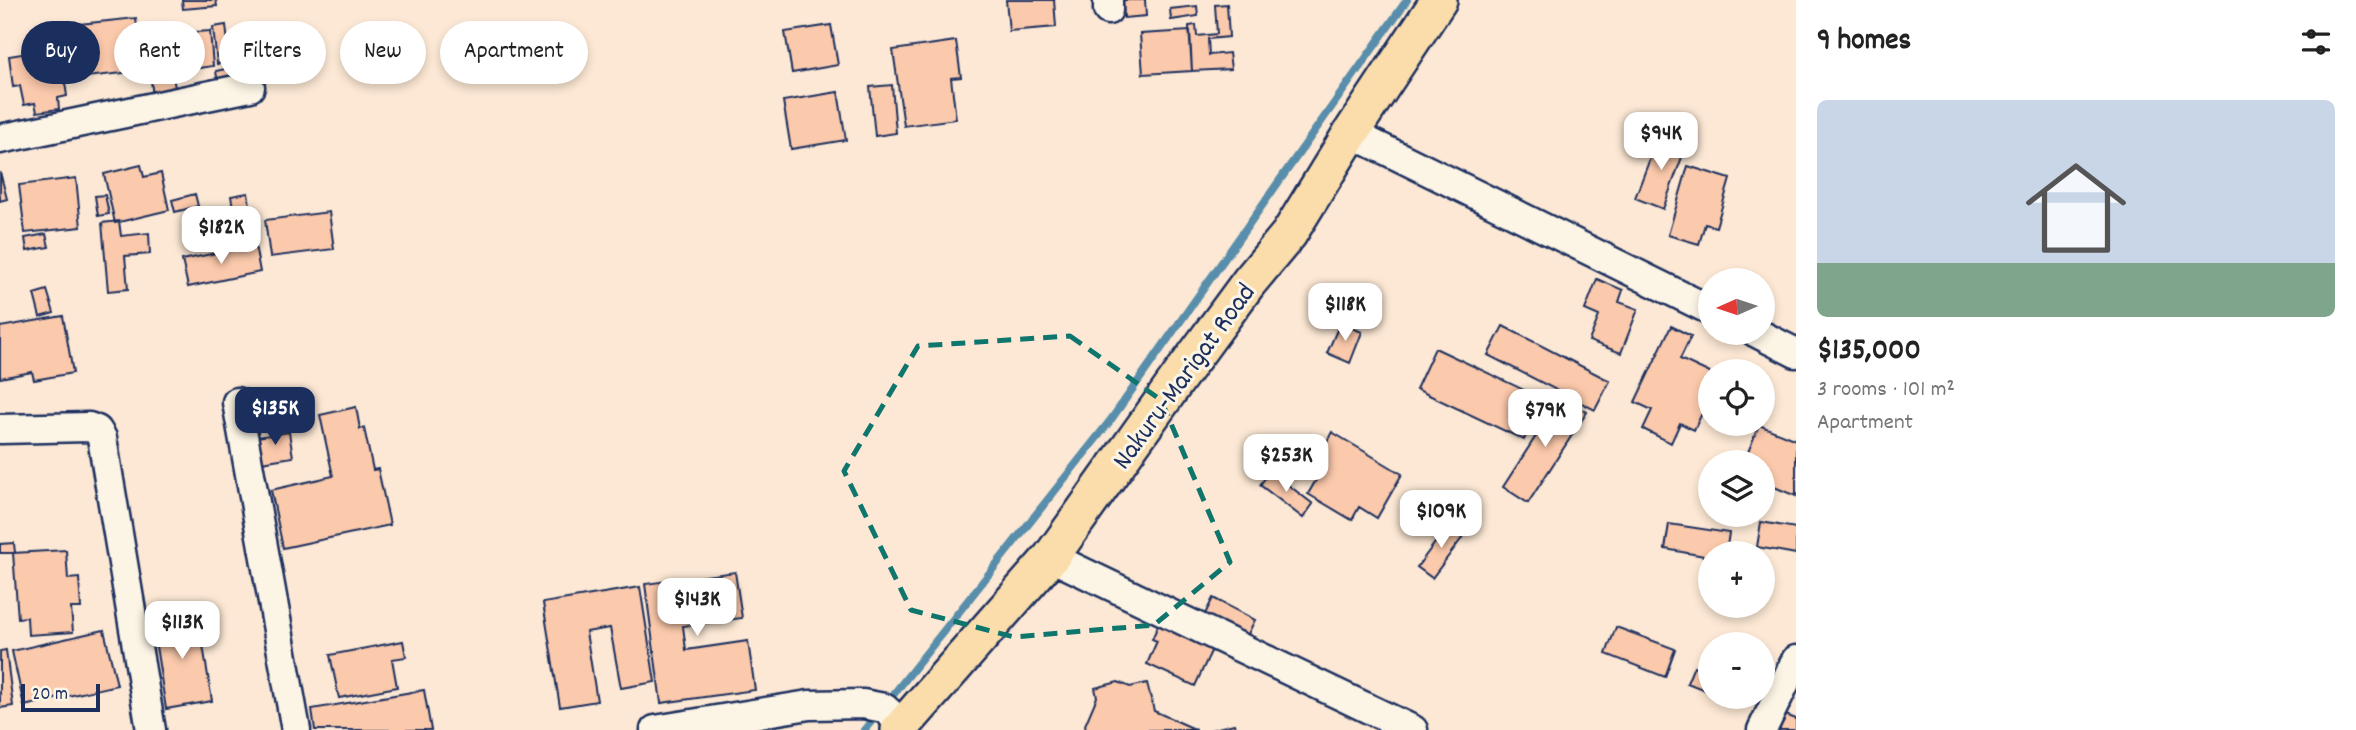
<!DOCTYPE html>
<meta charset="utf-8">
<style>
:root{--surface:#fff;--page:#f2f2f2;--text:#222;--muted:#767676;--line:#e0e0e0;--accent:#1b2f5e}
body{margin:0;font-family:Dekko,sans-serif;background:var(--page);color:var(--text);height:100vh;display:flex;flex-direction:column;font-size:26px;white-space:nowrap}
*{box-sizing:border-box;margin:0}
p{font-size:23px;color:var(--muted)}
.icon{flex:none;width:38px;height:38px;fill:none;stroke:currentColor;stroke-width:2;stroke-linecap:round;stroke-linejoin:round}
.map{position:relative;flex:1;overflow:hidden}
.drawer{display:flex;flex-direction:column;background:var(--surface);width:560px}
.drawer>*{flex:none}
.guide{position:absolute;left:21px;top:21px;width:665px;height:63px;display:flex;gap:14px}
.needle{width:46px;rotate:267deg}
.tools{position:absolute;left:1698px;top:268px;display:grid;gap:14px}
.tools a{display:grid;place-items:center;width:77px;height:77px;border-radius:50%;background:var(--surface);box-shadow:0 4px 10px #0003;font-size:35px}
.scale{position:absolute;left:21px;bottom:18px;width:79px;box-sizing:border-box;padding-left:7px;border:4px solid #1b2f5e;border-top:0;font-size:19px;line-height:24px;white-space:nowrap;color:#1b2f5e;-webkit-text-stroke:5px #fcf5e5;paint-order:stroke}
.price{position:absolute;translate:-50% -60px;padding:0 16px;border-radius:14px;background:#fff;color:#222;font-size:23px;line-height:46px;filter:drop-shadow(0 2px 4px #0008)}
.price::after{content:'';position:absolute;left:50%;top:42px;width:21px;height:16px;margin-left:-10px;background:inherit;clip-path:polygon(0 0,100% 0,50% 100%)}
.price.active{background:var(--accent);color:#fff}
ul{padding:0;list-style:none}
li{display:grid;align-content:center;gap:14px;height:371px;padding:0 21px}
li+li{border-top:2px solid var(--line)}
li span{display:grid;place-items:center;height:217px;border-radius:10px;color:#555}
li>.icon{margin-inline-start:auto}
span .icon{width:126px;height:126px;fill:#fffc;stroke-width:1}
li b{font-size:30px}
h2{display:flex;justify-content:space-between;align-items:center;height:84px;padding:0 21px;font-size:30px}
.pill{padding:0 24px;border-radius:32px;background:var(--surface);box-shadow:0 4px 10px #0003;font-size:24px;line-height:63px}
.pill.active{background:var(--accent);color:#fff}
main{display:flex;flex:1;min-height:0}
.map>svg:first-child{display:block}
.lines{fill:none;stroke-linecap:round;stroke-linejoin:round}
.stream{stroke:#588eab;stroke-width:8}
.building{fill:#fbc9ab;stroke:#1b2f5e;stroke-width:2}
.minor-casing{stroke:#1b2f5e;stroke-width:33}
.major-casing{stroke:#1b2f5e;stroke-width:40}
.minor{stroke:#fcf5e5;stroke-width:28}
.major{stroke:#faddab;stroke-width:35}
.marked{fill:none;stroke:#0f766e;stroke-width:5;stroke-dasharray:14 9;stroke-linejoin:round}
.labels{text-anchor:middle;stroke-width:6;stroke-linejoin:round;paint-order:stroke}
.street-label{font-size:28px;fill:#1b2f5e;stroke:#fcf5e5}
</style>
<main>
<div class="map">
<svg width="1796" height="730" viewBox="0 0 1796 730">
<rect width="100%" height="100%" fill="#fce8d4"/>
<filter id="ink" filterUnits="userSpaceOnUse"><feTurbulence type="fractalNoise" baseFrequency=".0143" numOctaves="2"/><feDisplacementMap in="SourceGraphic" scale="14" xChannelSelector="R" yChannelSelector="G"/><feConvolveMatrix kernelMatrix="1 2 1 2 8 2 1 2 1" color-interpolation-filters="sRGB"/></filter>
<g filter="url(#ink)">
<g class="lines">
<path class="stream" d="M893,695L1110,421L1407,0
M864,730L876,716"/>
</g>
<path class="building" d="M182,0H216L217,6L183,9Z
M1006,0H1054L1056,27L1009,31Z
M1123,0H1145L1146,16L1124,18Z
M1227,4L1229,37L1208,39L1209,55L1229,53L1231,69L1192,71L1189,26L1196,25L1197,36L1217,34L1215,5Z
M1197,6L1198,16L1171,20L1170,9Z
M136,18L142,71L86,77L80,24Z
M153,25V40L141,41V26Z
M226,25L230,62L217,64L213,27Z
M831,25L838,65L792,73L785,32Z
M210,31L213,66L199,68L196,32Z
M1190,31L1192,71L1143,74L1140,34Z
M956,41L961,77L951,78L956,119L904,126L893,50Z
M60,48L67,96L58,98L59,109L37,112L35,103L24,105L20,86L13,87L9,56Z
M230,68L232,81L218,83L216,71Z
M173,77L176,93L153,96L151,81Z
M892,85L896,133L875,136L870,87Z
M838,92L846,140L791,149L783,101Z
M1659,135L1686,146L1663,209L1635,198Z
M141,165L144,177L161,173L169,210L115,223L104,174Z
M1688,166L1730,179L1716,227L1705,224L1699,244L1668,235Z
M0,172L7,199L0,201Z
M76,178L81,227L25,233L19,185Z
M248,193L255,235L238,237L231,196Z
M195,194L198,206L175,212L172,200Z
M105,195L109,214L98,216L95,196Z
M329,212L334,249L270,257L265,220Z
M119,221L121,236L149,233L150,254L125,256L128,289L108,291L102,223Z
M46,234L49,247L27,251L25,238Z
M255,245L260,272L188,287L182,260Z
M1597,279L1623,290L1619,302L1638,309L1621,353L1589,341L1599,316L1585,310Z
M47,290L54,313L40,317L34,294Z
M63,316L73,373L34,380L32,372L0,378V327Z
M1340,323L1362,332L1350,363L1327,353Z
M1503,326L1610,381L1595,410L1488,355Z
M1671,326L1691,336L1680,359L1710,373V397L1694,430L1680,423L1671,443L1643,429L1652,410L1635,402Z
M1435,348L1543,399L1524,440L1416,389Z
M1562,396L1587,412L1528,503L1503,487Z
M356,407L360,429L364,428L373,470L378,469L390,525L283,548L271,490L333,476L320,415Z
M1759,425L1796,440V496L1762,482V462H1744Z
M289,432L293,457L261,462L257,437Z
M1332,432L1402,474L1377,518L1359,507L1352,520L1308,494L1327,461L1319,456Z
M1270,471L1313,504L1303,518L1260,485Z
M1761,522L1796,528V554L1757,547Z
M1450,523L1465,534L1432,578L1417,567Z
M1669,524L1729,533L1726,553H1710V557L1665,549Z
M14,543L15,553H0V544Z
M66,550L68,579L79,578L81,608H71L73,632L28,635L27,617L18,618L13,553Z
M735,572L742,618L683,626L686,650L748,641L755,690L661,703L645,584Z
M640,587L655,682L621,688L610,628L586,632L597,701L560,707L543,603Z
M1213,598L1255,620L1246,638L1204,616Z
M198,614L212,701L166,709L152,621Z
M1160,621L1214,645L1195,686L1147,664L1157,641L1152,639Z
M1616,627L1675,649L1665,677L1606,654Z
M104,630L117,685L24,706L12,651Z
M403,641L406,657L392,659L397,687L339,698L330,655Z
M6,650L13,706L0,708V651Z
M1694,666L1710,672V692L1687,683Z
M1118,682L1130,687L1147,683L1154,711L1197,730H1086L1085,725L1097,697L1095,688Z
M424,690L431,730H315L312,709Z
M1783,714L1796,719V730H1777Z
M1234,724L1236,730H1210Z"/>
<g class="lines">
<defs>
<path id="minor" d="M1108,0V10
M1351,133L1710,310
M0,139L250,87
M1755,332L1796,353
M237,402L296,730
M0,429L89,427L97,430L102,438L151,730
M1051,557L1413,730
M655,730L809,705L863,704L884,708L903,725
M1762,730L1796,660"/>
<path id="major" d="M899,730L1051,557L1180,376L1249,282L1289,234L1351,133L1439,0"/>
</defs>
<use href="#minor" class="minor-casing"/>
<use href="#major" class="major-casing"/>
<use href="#minor" class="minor"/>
<use href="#major" class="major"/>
</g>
</g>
<path class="marked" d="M1070,336L1161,400L1230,562L1154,625L1014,637L911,610L844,471L918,346Z"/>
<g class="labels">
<g class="street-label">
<text transform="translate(1182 375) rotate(-54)" y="10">Nakuru-Marigat Road</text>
</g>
</g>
</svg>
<div class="tools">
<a><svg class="needle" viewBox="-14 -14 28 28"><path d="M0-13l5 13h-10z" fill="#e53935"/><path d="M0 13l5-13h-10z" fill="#767676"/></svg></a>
<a><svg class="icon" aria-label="locate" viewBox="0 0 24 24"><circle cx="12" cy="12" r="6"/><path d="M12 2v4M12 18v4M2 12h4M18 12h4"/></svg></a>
<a><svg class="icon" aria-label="layers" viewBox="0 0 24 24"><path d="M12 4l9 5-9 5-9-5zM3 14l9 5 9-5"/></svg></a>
<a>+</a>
<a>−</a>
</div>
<div class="scale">20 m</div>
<b class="price" style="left:1661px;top:172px">$94K</b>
<b class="price" style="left:221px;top:266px">$182K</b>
<b class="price" style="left:1345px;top:343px">$118K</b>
<b class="price active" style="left:275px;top:447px">$135K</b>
<b class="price" style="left:1545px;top:449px">$79K</b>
<b class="price" style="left:1286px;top:494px">$253K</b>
<b class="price" style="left:1441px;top:550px">$109K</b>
<b class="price" style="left:697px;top:638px">$143K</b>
<b class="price" style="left:182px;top:661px">$113K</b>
<div class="guide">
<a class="pill active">Buy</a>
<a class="pill">Rent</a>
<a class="pill">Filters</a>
<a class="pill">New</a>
<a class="pill">Apartment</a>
</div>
</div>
<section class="drawer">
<h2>9 homes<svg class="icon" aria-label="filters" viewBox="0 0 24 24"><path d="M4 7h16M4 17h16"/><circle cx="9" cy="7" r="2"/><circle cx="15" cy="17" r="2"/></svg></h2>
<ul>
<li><span style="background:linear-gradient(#c9d6e8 75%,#7fa58c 0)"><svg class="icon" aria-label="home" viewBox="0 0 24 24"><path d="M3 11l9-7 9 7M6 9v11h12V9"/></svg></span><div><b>$135,000</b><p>3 rooms · 101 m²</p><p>Apartment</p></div></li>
</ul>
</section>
</main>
